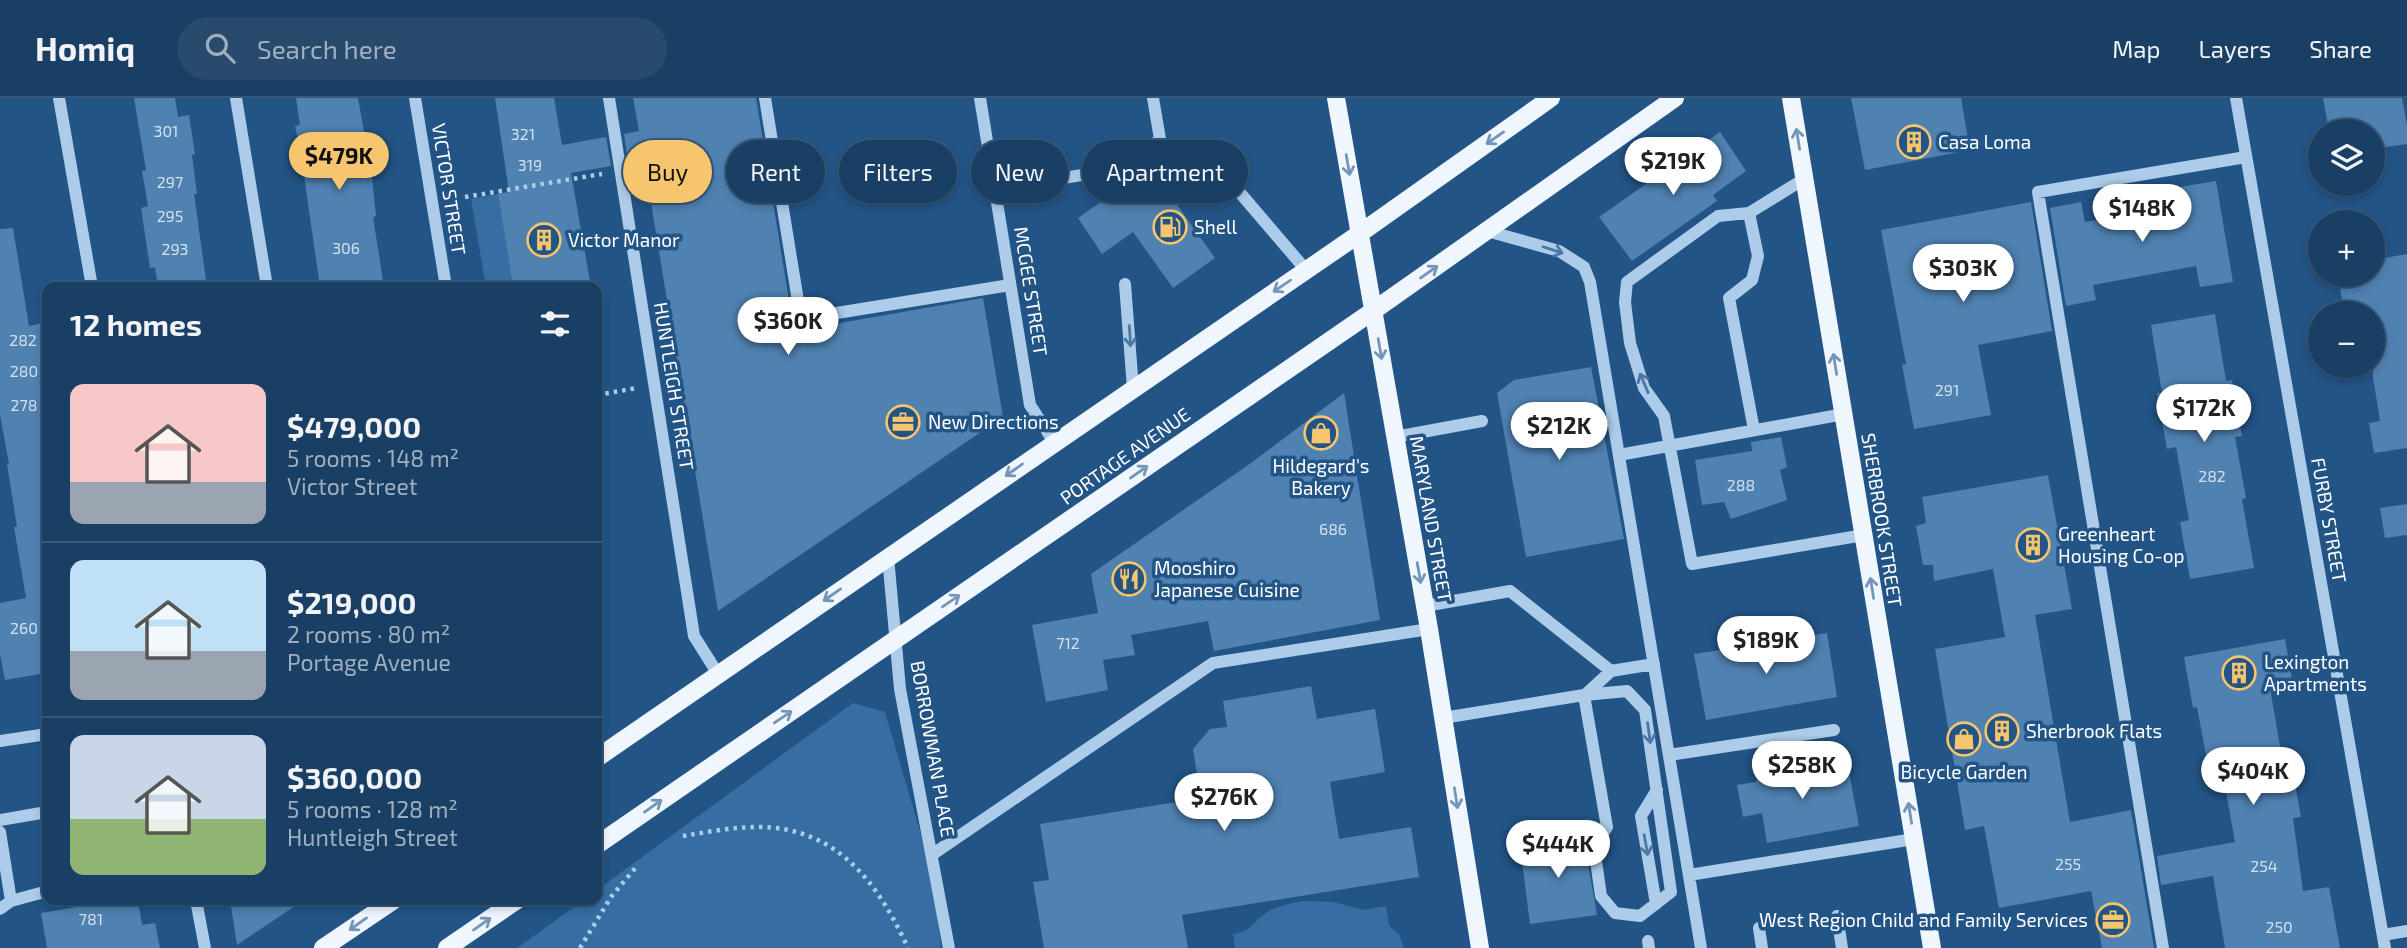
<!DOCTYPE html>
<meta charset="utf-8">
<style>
:root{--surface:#1a3f64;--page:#274a6d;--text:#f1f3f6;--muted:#9fafbf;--line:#385878;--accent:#f6c56e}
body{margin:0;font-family:"Exo 2",sans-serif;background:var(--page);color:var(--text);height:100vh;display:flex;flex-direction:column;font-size:26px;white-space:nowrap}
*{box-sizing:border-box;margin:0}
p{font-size:23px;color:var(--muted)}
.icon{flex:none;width:38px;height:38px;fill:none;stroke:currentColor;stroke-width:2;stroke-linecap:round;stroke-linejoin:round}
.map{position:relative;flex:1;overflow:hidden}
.side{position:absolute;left:42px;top:184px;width:560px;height:623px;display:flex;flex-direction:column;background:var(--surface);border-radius:14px;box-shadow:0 4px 10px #0003,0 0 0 2px var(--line)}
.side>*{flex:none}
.banner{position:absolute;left:623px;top:42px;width:665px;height:63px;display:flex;gap:14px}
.controls{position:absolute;left:2308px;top:21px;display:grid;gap:14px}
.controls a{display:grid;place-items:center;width:77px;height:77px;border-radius:50%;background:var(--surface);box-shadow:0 4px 10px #0003,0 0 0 2px var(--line);font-size:35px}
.price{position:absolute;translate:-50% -60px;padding:0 16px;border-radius:24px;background:#fff;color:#222;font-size:23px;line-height:46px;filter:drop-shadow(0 2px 4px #0008)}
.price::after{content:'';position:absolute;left:50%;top:42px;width:21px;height:16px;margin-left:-10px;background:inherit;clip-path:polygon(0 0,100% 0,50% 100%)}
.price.current{background:var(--accent);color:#111}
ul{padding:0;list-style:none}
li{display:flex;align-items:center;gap:21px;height:175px;padding:0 28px}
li+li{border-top:2px solid var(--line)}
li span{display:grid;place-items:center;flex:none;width:196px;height:140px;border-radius:14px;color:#555}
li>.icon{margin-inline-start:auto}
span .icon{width:84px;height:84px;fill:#fffc;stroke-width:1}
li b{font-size:30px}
h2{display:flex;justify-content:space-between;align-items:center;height:84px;padding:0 28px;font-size:30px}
.chip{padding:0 24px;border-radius:32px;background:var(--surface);box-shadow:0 4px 10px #0003,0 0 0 2px var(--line);font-size:24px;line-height:63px}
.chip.current{background:var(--accent);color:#111}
header{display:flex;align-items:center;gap:42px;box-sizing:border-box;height:98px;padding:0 35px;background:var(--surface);border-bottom:2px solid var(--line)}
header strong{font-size:33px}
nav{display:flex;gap:38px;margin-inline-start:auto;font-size:24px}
.search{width:490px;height:63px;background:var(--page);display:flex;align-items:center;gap:18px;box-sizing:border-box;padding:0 24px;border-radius:38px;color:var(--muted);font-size:26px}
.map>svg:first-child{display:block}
.green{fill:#366ea3}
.building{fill:#4f81b1}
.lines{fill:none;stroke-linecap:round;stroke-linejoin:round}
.path{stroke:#accce9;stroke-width:4.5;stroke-dasharray:3.5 5;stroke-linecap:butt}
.minor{stroke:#accce9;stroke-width:12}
.major{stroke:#eff6fe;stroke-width:18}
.oneway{stroke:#7495b6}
.oneway2{stroke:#4b78a4}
.labels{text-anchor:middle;stroke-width:7;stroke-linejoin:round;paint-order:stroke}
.number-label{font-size:16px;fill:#d3e0ec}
.poi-label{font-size:19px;fill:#fff;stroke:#225486;text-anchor:start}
.street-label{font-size:19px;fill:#fff;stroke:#225486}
</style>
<header>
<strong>Homiq</strong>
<div class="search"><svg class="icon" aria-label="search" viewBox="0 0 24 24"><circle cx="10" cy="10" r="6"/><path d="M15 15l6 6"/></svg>Search here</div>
<nav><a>Map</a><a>Layers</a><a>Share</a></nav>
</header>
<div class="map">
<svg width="2407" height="850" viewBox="0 0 2407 850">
<rect width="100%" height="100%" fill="#225486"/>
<path class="green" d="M498,96L513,189H486L471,101Z
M853,605L885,614L934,781L941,850H517L584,802H597V792Z
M1304,803L1333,804L1364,812L1386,808L1389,828L1399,836L1404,850H1235L1233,836C1251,833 1248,829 1261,819C1273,808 1288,806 1304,803Z"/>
<path class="building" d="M134,0H175L178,19L189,17L195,56L192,57L197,96H194L207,189H158L155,169L150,170L141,110L148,108L142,73L146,72Z
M296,0H358L372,79L376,118L373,119L384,189H320L300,50L295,28L300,27Z
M495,0H554L562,47L606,39L611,68L571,75L591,189H513L498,96L509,94Z
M633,0H756L794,233L983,200L1003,319L718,513L644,62L628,65L624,36L639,33Z
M1851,0H1961L1970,52L1865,72Z
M2323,0H2402L2407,27V46L2373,51V33H2329Z
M1720,34L1746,73L1713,97L1717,103L1632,163L1599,119Z
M1150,69L1215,160L1173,190L1133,134L1102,156L1078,120Z
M2216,83L2233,184L2200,189L2196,168L2093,187L2096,202L2066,208L2050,110L2081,104L2085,124L2183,107L2180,89Z
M2031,104L2052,233L1978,247L1991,317L1914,331L1902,267L1906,266L1881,132Z
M13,130L29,228L43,225L47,252V575L5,582L0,556V505L26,500L14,429H17L7,366H9L0,317V131Z
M2407,156V350L2374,355L2369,325L2380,323L2373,279V215H2344L2338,177H2373V162Z
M2215,216L2226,283L2232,282L2242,338L2235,339L2246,400L2242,401L2254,470L2190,481L2180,424L2189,422L2176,349L2167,351L2157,295H2162L2151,227Z
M1591,269L1624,441L1526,459L1497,295L1514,282Z
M1344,295L1380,522L1214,553L1208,523L1131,537L1135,557L1103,562L1108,592L1046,604L1032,527L1098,515L1091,476L1251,365Z
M1781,339L1787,369L1780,372L1787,402L1731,421L1724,404L1702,407L1695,362L1752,353L1751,344Z
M2048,377L2072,511L2035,517L2070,724L2131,712L2154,850H2102L2091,793L1999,810L1984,728L1965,732L1935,551L2005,539L1993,471L1934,483L1933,467H1923L1916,428L1926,425L1922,399Z
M2407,406V437L2385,440L2380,410Z
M1827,535L1837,599L1706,622L1694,556Z
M2285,541L2294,592L2271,596L2284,671L2292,670L2301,719L2293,720L2303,793L2329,789L2340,850H2225L2213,778L2161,787L2157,758L2235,744L2220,660L2207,663L2197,609L2193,610L2184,559Z
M1311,588L1317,621L1375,611L1385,674L1330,684L1339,741L1411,729L1419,779L1182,817L1188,850H1044L1033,784L1049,782L1040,726L1201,700L1193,651L1210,631L1227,629L1223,603Z
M1847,662L1859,728L1767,745L1762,715L1743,719L1737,687L1756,684L1757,679Z
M1583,737L1597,817L1530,826L1520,748Z
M119,802H122L123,806L138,803L142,827L155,825L160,850H47L41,815Z
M230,802H304L237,847Z"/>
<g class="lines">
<path class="path" d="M465,99L602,76
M597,297L637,290
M683,738C707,734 733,729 758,729C837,729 878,785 908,850
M580,850L611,799L637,768"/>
<path class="minor" d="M59,0L92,189
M236,0L267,189
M415,0L446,189
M609,0L694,538L718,576
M765,0L799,209L812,219L1010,187
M980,0L1030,307L1054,344
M2236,0L2385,850
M1804,81L1749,115L1718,118L1627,184L1625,204L1630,245L1644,290L1664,318L1692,466L1864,437
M994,91L1126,70L1160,41L1153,0
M1241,96L1306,172
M1749,115L1758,158L1752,182L1729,200L1754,332
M1487,133L1559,153L1584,169L1590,184L1701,850
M1125,186L1133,291
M1395,339L1482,323
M1619,357L1844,316
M888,459L900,591L949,850
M1425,508L1510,493L1611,573
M1585,597L1611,573L1654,566
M1443,620L1584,597L1607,729L1594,749L1601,798L1615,815L1640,818L1671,794L1645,612L1627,593L1584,597
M0,643L47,636
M1669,657L1834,632
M0,722L47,714
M0,734L11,803
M933,756L1213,565L1429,531
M1689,777L1914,741
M196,802L205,850
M1656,806L1641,718L1657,692
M0,811L11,803L44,794
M1837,818L1842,850
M1759,830L1762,850
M2383,837L2407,833
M1648,843L1649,850
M2163,850L2038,94L2246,59"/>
<path class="major" d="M1336,0L1429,531L1480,850
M1791,0L1932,850
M597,660L1359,136L1551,0
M597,747L1373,213L1675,0
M323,850L394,802
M447,850L517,802"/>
</g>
<defs><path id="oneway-shaft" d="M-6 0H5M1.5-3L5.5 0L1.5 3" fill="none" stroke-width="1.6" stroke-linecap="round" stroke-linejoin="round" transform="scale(1.75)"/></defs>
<g class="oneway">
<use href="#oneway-shaft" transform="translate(1495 40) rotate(145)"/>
<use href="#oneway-shaft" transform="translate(1798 41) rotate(-99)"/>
<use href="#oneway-shaft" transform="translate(1348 67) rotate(80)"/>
<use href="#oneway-shaft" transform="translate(1429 174) rotate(-35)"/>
<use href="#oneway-shaft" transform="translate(1282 188) rotate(146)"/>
<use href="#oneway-shaft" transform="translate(1380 251) rotate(80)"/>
<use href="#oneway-shaft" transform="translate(1835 266) rotate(-99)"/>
<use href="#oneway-shaft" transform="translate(1014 372) rotate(145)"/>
<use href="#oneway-shaft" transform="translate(1139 374) rotate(-35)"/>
<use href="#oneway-shaft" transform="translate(1419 475) rotate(80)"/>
<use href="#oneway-shaft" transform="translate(1872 490) rotate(-99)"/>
<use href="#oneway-shaft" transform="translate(832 497) rotate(145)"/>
<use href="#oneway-shaft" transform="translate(951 503) rotate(-34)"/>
<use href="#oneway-shaft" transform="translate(783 619) rotate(-34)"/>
<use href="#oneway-shaft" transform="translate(1456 700) rotate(81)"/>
<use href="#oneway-shaft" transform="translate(653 708) rotate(-35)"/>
<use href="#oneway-shaft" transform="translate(1910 715) rotate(-99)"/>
<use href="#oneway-shaft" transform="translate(358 826) rotate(145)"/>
<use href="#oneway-shaft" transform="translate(482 826) rotate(-35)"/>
</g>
<g class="oneway2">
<use href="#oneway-shaft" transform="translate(1553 152) rotate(18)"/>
<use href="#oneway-shaft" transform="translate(1130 238) rotate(86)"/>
<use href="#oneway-shaft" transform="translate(1644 285) rotate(-113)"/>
<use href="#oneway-shaft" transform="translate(1649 635) rotate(82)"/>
<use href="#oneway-shaft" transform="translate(1646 747) rotate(80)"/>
</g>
<defs>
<symbol id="building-ring" viewBox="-11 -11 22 22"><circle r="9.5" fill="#225486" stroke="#f6c56e" stroke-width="1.5"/><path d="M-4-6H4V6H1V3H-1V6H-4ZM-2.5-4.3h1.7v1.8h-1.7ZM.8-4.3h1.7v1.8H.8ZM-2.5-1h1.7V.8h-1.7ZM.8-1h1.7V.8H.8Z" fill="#f6c56e"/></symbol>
<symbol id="fuel-ring" viewBox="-11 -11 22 22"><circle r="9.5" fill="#225486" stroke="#f6c56e" stroke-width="1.5"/><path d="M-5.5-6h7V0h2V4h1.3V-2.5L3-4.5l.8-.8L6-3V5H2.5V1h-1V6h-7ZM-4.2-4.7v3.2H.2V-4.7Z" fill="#f6c56e"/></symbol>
<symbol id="office-ring" viewBox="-11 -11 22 22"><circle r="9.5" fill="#225486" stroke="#f6c56e" stroke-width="1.5"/><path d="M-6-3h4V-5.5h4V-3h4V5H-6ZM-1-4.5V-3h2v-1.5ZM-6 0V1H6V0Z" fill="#f6c56e"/></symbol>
<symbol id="shop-ring" viewBox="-11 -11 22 22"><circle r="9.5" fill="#225486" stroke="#f6c56e" stroke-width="1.5"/><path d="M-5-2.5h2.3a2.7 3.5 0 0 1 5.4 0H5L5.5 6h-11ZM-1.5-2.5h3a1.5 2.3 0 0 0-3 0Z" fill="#f6c56e"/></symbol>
<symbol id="restaurant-ring" viewBox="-11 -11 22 22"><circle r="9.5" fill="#225486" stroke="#f6c56e" stroke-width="1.5"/><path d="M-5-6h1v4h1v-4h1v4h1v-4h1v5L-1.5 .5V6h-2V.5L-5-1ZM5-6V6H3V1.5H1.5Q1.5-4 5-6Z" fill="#f6c56e"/></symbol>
</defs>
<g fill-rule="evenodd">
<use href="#building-ring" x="1895" y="25" width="38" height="38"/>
<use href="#fuel-ring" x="1151" y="110" width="38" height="38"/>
<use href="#building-ring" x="525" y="123" width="38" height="38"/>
<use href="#office-ring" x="884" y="305" width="38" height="38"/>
<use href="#shop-ring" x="1302" y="316" width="38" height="38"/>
<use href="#building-ring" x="2014" y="428" width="38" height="38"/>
<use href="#restaurant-ring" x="1110" y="462" width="38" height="38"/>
<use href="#building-ring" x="2220" y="556" width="38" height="38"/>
<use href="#building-ring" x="1983" y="614" width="38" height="38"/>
<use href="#shop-ring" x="1945" y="622" width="38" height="38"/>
<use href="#office-ring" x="2094" y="803" width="38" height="38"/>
</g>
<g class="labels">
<g class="number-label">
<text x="166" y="39">301</text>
<text x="523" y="42">321</text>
<text x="530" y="73">319</text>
<text x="170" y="90">297</text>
<text x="170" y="124">295</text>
<text x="346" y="156">306</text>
<text x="175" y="157">293</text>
<text x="23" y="248">282</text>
<text x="24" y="279">280</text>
<text x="1947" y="298">291</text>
<text x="24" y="313">278</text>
<text x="2212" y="384">282</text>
<text x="1741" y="393">288</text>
<text x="1333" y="437">686</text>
<text x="24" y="536">260</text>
<text x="1068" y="551">712</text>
<text x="2068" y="772">255</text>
<text x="2264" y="774">254</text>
<text x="91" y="827">781</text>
<text x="2279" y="835">250</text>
</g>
<g class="poi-label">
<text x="1938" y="51">Casa Loma</text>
<text x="1194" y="136">Shell</text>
<text x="568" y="149">Victor Manor</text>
<text x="928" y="331">New Directions</text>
<text x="1321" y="375" text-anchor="middle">Hildegard's<tspan x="1321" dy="22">Bakery</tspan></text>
<text x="2058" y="443">Greenheart<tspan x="2058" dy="22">Housing Co-op</tspan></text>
<text x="1154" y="477">Mooshiro<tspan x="1154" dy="22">Japanese Cuisine</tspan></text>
<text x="2264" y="571">Lexington<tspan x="2264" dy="22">Apartments</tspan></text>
<text x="2026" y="640">Sherbrook Flats</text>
<text x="1964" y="681" text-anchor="middle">Bicycle Garden</text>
<text x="2088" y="829" text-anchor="end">West Region Child and Family Services</text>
</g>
<g class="street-label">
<text transform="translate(449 91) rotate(81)" y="7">VICTOR STREET</text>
<text transform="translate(1031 193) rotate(81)" y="7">MCGEE STREET</text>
<text transform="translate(674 288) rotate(81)" y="7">HUNTLEIGH STREET</text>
<text transform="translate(1125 358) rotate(-35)" y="7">PORTAGE AVENUE</text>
<text transform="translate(1431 421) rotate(80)" y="7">MARYLAND STREET</text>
<text transform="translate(1882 422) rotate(81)" y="7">SHERBROOK STREET</text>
<text transform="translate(2329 422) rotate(80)" y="7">FURBY STREET</text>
<text transform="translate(933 651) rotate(80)" y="7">BORROWMAN PLACE</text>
</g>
</g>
</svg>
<div class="controls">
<a><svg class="icon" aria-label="layers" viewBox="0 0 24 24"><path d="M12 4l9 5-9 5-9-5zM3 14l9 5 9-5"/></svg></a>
<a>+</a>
<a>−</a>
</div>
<b class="price current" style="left:339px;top:94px">$479K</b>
<b class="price" style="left:1673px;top:99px">$219K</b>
<b class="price" style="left:2142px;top:146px">$148K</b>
<b class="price" style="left:1963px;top:206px">$303K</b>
<b class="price" style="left:788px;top:259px">$360K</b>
<b class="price" style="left:2204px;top:346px">$172K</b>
<b class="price" style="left:1559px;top:364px">$212K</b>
<b class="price" style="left:1766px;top:578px">$189K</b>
<b class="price" style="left:1802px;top:703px">$258K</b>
<b class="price" style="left:2253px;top:709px">$404K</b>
<b class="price" style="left:1224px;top:735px">$276K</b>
<b class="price" style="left:1558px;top:782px">$444K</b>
<div class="banner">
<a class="chip current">Buy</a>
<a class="chip">Rent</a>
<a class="chip">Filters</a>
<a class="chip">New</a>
<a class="chip">Apartment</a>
</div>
<section class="side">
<h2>12 homes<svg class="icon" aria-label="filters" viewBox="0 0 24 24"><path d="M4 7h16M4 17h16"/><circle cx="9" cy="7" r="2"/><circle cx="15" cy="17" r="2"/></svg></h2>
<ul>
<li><span style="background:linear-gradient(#f6c9c9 70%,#9aa5b1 0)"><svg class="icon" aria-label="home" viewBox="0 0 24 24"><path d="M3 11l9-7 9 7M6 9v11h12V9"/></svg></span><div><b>$479,000</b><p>5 rooms · 148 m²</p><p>Victor Street</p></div></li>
<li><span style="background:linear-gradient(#bfe0f5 65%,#9aa5b1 0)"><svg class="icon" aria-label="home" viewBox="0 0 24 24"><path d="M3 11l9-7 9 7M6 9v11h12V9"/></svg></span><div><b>$219,000</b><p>2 rooms · 80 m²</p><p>Portage Avenue</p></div></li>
<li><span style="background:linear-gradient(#c9d6e8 60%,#8fb573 0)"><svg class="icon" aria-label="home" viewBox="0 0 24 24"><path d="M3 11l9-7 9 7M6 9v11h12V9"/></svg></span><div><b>$360,000</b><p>5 rooms · 128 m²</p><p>Huntleigh Street</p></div></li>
</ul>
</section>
</div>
